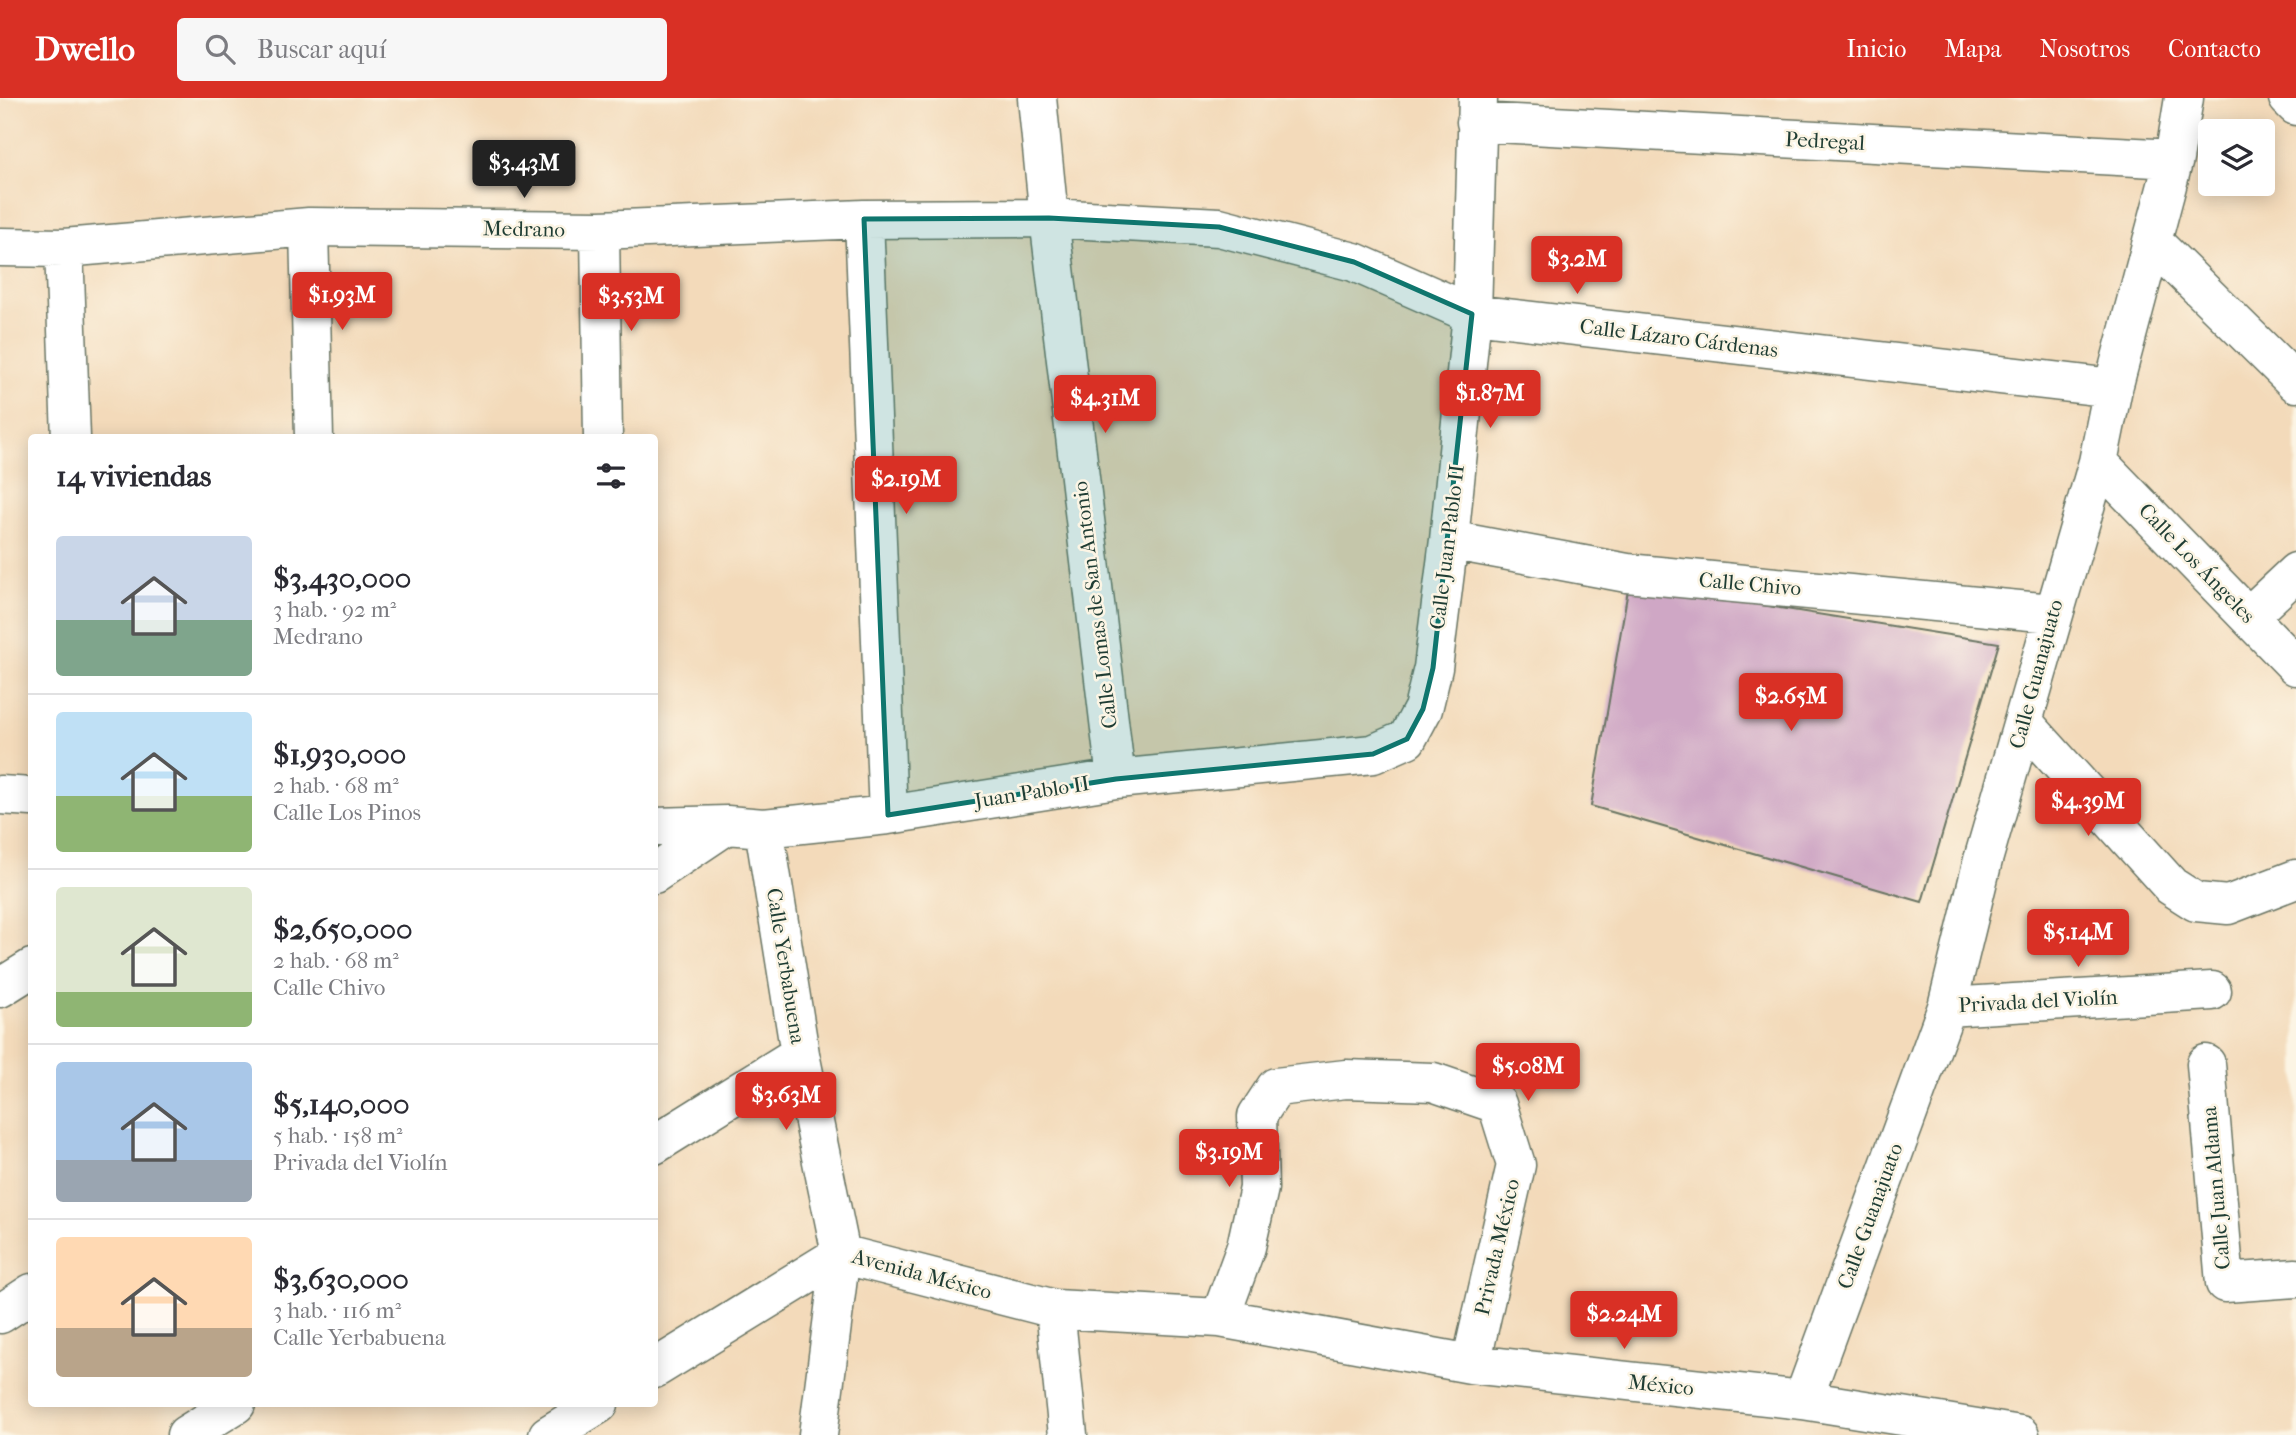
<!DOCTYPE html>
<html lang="es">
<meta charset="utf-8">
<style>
:root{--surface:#fff;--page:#f7f7f7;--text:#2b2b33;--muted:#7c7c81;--line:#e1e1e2;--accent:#d93025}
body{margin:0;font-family:"IM FELL French Canon",serif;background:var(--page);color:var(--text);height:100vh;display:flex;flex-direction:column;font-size:26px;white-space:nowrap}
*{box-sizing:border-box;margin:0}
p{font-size:23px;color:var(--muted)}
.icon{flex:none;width:38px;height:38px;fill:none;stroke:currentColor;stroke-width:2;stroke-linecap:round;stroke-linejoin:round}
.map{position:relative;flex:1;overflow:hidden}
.panel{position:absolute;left:28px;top:336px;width:630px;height:973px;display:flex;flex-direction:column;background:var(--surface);border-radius:7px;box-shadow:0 4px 18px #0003}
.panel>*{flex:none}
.controls{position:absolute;left:2198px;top:21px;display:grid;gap:14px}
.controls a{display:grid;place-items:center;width:77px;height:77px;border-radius:7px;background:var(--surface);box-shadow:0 4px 18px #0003;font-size:35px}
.price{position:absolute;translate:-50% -60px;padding:0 16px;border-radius:7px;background:var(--accent);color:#fff;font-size:23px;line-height:46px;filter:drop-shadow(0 2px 4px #0008)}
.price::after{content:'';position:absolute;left:50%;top:42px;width:21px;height:16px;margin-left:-10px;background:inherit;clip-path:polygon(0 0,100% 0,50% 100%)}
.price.on{background:#222;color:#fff}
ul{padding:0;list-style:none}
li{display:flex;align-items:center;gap:21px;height:175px;padding:0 28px}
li+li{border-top:2px solid var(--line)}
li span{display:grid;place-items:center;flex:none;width:196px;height:140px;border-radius:7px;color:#555}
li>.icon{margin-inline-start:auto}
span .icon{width:84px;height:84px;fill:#fffc;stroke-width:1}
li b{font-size:30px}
h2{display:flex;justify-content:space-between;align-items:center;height:84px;padding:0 28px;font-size:30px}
header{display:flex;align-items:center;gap:42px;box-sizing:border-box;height:98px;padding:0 35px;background:var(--accent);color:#fff}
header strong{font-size:33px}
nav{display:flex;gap:38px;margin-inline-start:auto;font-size:24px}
.search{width:490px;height:63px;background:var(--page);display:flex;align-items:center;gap:18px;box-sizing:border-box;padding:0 24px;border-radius:7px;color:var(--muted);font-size:26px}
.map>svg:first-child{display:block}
.building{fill:#cfa7c5}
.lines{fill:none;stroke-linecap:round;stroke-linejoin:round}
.minor-casing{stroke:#697463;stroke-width:41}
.minor{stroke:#fff;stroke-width:38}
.marked{fill:#0f766e;fill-opacity:0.2;stroke:#0f766e;stroke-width:5;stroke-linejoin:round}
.labels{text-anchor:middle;stroke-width:5;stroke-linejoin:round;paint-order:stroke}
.street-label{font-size:21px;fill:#1f3d34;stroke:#fcf5e5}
</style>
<header>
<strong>Dwello</strong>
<div class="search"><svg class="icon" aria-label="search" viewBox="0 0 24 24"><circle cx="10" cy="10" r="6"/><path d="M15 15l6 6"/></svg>Buscar aquí</div>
<nav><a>Inicio</a><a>Mapa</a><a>Nosotros</a><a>Contacto</a></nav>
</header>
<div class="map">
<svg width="2296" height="1337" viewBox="0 0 2296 1337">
<rect width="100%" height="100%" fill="#fcf5e5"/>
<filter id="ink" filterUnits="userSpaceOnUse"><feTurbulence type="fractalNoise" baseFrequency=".0143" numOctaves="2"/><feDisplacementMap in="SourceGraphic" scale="14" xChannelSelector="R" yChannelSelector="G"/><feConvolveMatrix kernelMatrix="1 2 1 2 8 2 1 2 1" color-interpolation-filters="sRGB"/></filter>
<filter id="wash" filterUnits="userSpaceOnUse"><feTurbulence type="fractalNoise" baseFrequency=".00686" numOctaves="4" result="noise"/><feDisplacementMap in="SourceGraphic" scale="28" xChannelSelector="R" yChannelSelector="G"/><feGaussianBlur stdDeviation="1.57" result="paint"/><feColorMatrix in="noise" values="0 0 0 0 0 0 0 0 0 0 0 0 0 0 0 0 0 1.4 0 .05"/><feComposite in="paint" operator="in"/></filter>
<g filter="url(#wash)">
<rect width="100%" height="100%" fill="#f3daba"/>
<g id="blocks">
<path class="building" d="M1629,486L1999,545L1922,804L1591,708Z"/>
</g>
</g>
<g filter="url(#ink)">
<use href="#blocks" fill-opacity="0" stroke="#697463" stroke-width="2"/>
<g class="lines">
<defs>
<path id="minor" d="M1037,0L1049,120L1116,681
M2288,0L2296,8
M1476,24L2174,61
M864,121L888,717
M309,129L314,340
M600,132L603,340
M2152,143L2296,285
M0,149L64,150L309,129L600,132L864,121L1049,120L1219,129L1354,164L1472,216L2113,290
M64,150L71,340
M2098,364L2296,568
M1449,442L1627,475L2052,515
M2249,518L2296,474
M2024,625L2171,788L2196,804L2228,807L2296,781
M0,697L32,699
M654,729L727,727L764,730L888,717L1116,681L1373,656L1407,641L1423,611L1433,570L1449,442L1472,216L1478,0
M764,730L800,956L841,1156L818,1337
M654,776L727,727
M0,890L32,870
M1947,909L2212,893
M2206,966L2225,1185L2296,1180
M654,1047L800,956
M1055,1211L1068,1337
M0,1216L32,1195
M1220,1220L1246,1149L1259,1090L1257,1018L1276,989L1346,981L1433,984L1497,1006L1516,1067L1471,1266
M654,1271L841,1156L1055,1211L1220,1220L1471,1266L1803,1302L2020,1337
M1803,1302L1947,909L1983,762L2098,364L2113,290L2174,61L2184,0
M186,1337L236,1306
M548,1337L599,1306"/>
</defs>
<use href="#minor" class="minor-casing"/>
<use href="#minor" class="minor"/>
</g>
</g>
<path class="marked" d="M1049,120L1219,129L1354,164L1472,216L1433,570L1423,611L1407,641L1373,656L1116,681L888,717L864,121Z"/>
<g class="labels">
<g class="street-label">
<text transform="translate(1825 43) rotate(3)" y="7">Pedregal</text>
<text transform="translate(524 131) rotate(1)" y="7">Medrano</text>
<text transform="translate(1679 240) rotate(7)" y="7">Calle Lázaro Cárdenas</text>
<text transform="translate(1447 449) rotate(-83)" y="7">Calle Juan Pablo II</text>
<text transform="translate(2197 465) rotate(46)" y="7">Calle Los Ángeles</text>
<text transform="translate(1750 486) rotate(5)" y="7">Calle Chivo</text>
<text transform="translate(1095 507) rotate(-97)" y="7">Calle Lomas de San Antonio</text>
<text transform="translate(2036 576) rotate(-75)" y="7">Calle Guanajuato</text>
<text transform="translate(1032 694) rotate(-9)" y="7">Juan Pablo II</text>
<text transform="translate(786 868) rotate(81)" y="7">Calle Yerbabuena</text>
<text transform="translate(2038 903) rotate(-3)" y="7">Privada del Violín</text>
<text transform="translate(2216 1090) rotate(-95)" y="7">Calle Juan Aldama</text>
<text transform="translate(1870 1118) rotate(-70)" y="7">Calle Guanajuato</text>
<text transform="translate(1497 1149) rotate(-77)" y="7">Privada México</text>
<text transform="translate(922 1176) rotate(15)" y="7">Avenida México</text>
<text transform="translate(1661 1287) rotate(6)" y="7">México</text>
</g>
</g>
</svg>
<div class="controls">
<a><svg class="icon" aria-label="layers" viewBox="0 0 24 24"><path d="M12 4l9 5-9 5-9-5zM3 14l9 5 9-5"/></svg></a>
</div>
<b class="price on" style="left:524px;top:102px">$3.43M</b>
<b class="price" style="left:1577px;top:198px">$3.2M</b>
<b class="price" style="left:342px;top:234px">$1.93M</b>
<b class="price" style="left:631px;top:235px">$3.53M</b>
<b class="price" style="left:1490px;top:332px">$1.87M</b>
<b class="price" style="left:1105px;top:337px">$4.31M</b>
<b class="price" style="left:906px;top:418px">$2.19M</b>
<b class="price" style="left:1791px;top:635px">$2.65M</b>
<b class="price" style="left:2088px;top:740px">$4.39M</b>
<b class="price" style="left:2078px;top:871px">$5.14M</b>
<b class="price" style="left:1528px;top:1005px">$5.08M</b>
<b class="price" style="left:786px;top:1034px">$3.63M</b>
<b class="price" style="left:1229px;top:1091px">$3.19M</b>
<b class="price" style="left:1624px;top:1253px">$2.24M</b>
<section class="panel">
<h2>14 viviendas<svg class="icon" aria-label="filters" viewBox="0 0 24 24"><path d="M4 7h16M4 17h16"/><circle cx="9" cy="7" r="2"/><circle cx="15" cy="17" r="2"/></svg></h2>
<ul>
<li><span style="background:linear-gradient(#c9d6e8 60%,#7fa58c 0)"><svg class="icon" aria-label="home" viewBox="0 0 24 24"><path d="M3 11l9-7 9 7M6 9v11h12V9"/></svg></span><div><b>$3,430,000</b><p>3 hab. · 92 m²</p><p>Medrano</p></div></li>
<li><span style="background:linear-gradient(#bfe0f5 60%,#8fb573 0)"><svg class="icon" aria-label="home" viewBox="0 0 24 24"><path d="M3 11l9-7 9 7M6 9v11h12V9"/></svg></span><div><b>$1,930,000</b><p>2 hab. · 68 m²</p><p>Calle Los Pinos</p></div></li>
<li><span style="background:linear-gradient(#dfe7d0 75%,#8fb573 0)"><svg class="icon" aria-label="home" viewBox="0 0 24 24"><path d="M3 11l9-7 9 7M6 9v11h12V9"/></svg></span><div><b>$2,650,000</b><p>2 hab. · 68 m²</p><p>Calle Chivo</p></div></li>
<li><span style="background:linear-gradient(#a9c7e8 70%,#9aa5b1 0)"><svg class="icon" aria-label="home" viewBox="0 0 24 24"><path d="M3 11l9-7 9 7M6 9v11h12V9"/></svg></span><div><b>$5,140,000</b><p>5 hab. · 158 m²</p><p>Privada del Violín</p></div></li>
<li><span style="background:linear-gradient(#ffd9b3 65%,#b9a48a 0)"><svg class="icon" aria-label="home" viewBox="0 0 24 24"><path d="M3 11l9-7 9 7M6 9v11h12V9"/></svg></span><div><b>$3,630,000</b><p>3 hab. · 116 m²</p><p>Calle Yerbabuena</p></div></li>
</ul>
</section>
</div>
